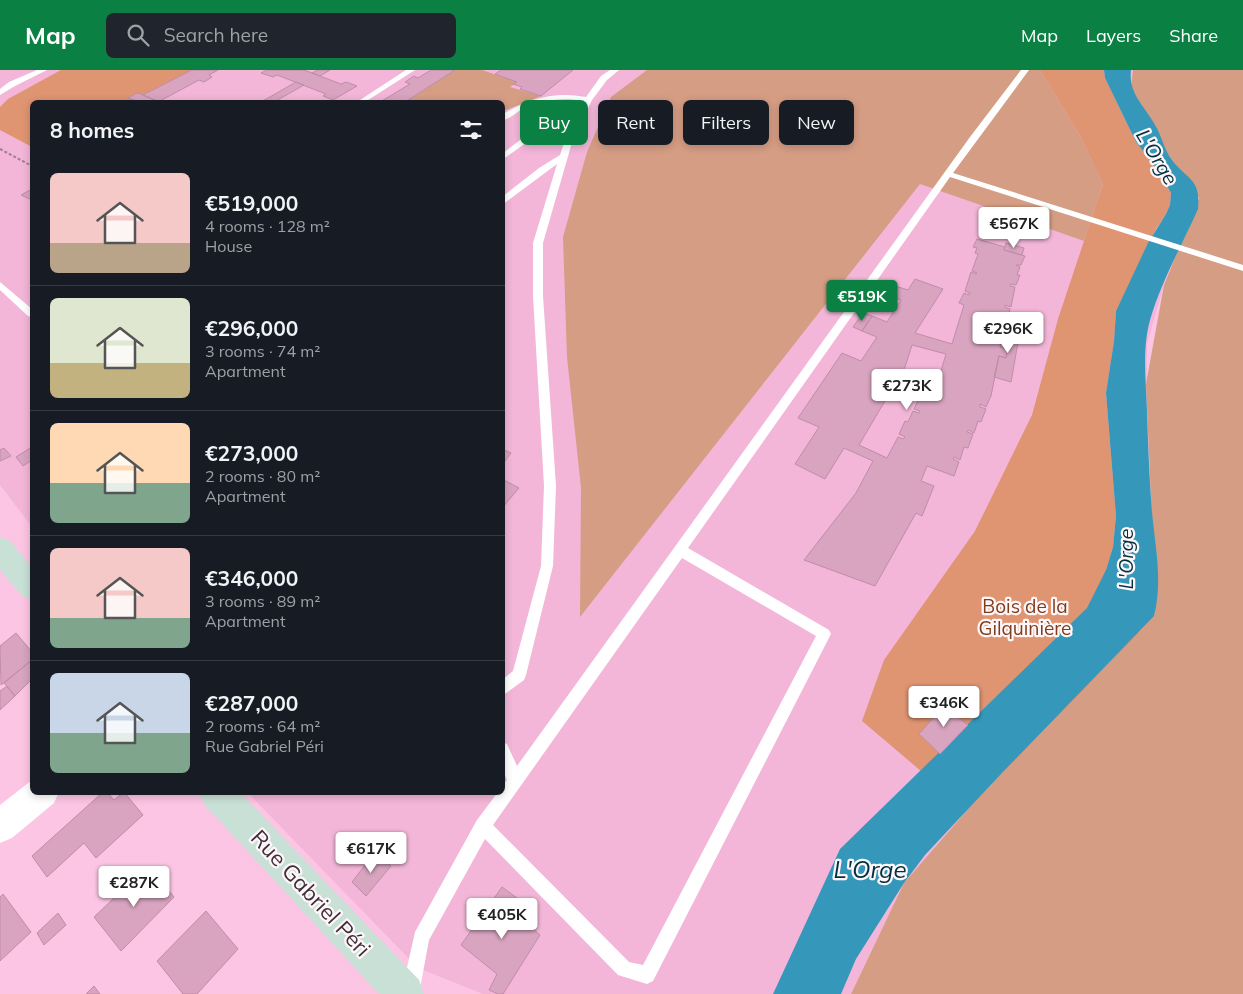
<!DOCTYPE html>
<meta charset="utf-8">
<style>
:root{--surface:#171b24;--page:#20242c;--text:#f1f3f6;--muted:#9ea1a6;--line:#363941;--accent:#0b8043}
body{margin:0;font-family:Mulish,sans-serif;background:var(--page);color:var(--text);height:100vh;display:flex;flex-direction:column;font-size:19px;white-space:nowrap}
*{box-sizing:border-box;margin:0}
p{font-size:16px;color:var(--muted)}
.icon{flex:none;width:28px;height:28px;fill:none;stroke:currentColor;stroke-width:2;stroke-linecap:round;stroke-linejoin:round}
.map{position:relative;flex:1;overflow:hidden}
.panel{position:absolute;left:30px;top:30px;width:475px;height:695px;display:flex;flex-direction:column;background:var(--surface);border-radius:8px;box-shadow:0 2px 8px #0003}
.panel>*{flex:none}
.top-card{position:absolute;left:520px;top:30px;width:475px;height:45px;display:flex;gap:10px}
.price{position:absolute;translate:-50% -42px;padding:0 11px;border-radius:5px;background:#fff;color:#222;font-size:16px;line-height:32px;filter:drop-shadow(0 1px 2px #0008)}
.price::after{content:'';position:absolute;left:50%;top:30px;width:15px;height:11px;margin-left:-8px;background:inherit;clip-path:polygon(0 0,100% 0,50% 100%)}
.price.on{background:var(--accent);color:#fff}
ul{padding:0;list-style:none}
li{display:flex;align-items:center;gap:15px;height:125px;padding:0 20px}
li+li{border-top:1px solid var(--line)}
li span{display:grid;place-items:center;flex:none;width:140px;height:100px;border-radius:8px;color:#555}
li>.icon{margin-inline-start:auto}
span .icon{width:60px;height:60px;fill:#fffc;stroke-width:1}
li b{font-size:21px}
h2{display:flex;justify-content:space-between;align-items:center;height:60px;padding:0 20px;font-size:21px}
.chip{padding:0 18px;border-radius:8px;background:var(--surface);box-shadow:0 2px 8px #0003;font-size:18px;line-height:45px}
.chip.on{background:var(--accent);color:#fff}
header{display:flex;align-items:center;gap:30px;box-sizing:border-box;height:70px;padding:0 25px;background:var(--accent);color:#fff}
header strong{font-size:24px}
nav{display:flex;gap:28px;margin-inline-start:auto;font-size:18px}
.search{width:350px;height:45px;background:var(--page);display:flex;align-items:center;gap:12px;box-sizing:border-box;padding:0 18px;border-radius:8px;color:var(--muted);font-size:19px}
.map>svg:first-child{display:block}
.built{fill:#f3b6d8}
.green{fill:#d59d84}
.forest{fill:#df9472}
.water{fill:#3598ba}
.building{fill:#d8a4c0;stroke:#c08ca9;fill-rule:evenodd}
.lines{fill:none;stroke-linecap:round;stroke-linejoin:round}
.path{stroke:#a37d92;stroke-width:2;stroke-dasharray:3 2;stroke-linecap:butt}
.lane{fill:#fff;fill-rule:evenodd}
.street{fill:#fff;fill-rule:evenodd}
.secondary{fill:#c8e0d6;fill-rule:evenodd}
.labels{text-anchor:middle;stroke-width:4.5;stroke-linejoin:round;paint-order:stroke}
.park-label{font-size:19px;fill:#813c1a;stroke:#fdf7fa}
.water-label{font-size:20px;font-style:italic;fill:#02303e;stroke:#fdf7fa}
.near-street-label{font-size:22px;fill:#422d39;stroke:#fdf7fa}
.near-water-label{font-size:24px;font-style:italic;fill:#02303e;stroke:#fdf7fa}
</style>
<header>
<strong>Map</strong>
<div class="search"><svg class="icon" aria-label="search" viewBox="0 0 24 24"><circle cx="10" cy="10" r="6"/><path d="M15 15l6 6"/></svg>Search here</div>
<nav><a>Map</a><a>Layers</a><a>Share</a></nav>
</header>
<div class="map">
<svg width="1243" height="924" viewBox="0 0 1243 924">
<rect width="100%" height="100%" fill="#fcc5e3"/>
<path class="built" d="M0,0H1133L1131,17L1198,118L1164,215L1147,274V553L975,731L904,813L851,924H483L418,898L248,723L502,722V32H32V457L0,415Z"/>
<path class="green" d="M455,0H482L517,12L510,17L541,26L506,40L503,39L502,32H405Z
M647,0H1040L1080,66L1103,114L1084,171L920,114L580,547L581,418L567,287L563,167L587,82L611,27Z
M1133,0H1243V924H851L904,813L975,731L1147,553L1151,430L1146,314L1164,215L1199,128L1167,83L1131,17Z"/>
<path class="forest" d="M61,0H192L143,25L137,23L129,27L140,32H32V77L0,60V37L8,29Z
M1040,0H1104L1105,8L1136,72L1160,103L1171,123L1170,135L1166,144L1156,159L1116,241L1114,271L1106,323L1116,446L1113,477L1106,500L1139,563L975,731L921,701L862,651L884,590L975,461L1032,345L1058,249L1103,114L1080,66Z"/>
<path class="water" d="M1104,0H1131C1128,24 1145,36 1155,55C1162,66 1164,80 1172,90C1187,110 1201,108 1198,139C1182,175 1161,212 1150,250C1142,279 1146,312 1147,341C1148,370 1149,400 1151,429C1153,468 1164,507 1154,546L1001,704L925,785L904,813L856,889L841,924H773L840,779L1087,538L1106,500L1113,477L1116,446L1106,323L1114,271L1116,241L1148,173L1166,144L1170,135L1171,123L1160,103L1136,72L1105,8Z"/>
<path class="building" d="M192,0H218L209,5L212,7L204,12L199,10L158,32L143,25Z
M267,0H304L341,14L346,12L357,16L333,30L323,26L326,24L277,5L273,7L261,3Z
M318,0H330L320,6L312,3Z
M431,0H455L405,32H380L410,14L405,12L414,6L418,8Z
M501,0H573L541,26L520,19L522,17L513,14L517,12L495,4Z
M296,12L304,15L274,32H261Z
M137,23L143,25L160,32H140L128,28Z
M32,119V130L21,125Z
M977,169L1005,177L1004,180L1025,186L1021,195H1016L1020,197L1017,205H1020L1016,215L1011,214L1010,216L1015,217L1011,237L1005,235V237L1010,239L1000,277L1008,279L1006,288L999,286L991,326L986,337L980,334V337L986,339L981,352L978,351L974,363L968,360L967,362L973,364L968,378L964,377L960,390L954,387L953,389L959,392L954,406L927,396L921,411L934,416L922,446L916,443L875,516L804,490L856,423L873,391L844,378L825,409L795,394L819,357L798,348L842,283L861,291L877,267L862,261L872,246L887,252L901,230L886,225L892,215L908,220L915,209L943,219L915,263L952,274L964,235L959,233L964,223L969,225L970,223L965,221L971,202L976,204L977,203L972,201L978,184L975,183L977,178L973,177ZM912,275L946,284L940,304L935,303L929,315L934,317L933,319L928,317L923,328L920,326L914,339L920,341L919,343L913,341L908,352L905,351L899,364L905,367L903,369L898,367L887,388L859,375L905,297Z
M1006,173L1024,178L1022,185L1004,180Z
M863,243L872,246L862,261L853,257Z
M1004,256L1020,261L1011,312L994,307L999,286L1006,288L1008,279L1000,277Z
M32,377V390L23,396L16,387Z
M4,378L11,386L0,391V380Z
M502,379L511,383L502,395Z
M502,409L519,418L502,438Z
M16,563L32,582V590L1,615L0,576Z
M32,590V609L15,626L4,613Z
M7,616L15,626L0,640V621Z
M951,633L961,640L956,646L968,655L940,684L919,664L942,638Z
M103,722H107L114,730L124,722L143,745L96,788L84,773L47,807L32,786Z
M376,781L391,796L366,826L352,812Z
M148,796L174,827L121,881L94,847Z
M502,817L521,831L514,843L540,865L503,924H498L489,920L497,904L461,875Z
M3,824L31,862L0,891V827Z
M206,841L238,879L197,924H183L157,891Z
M58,843L66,855L44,875L37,863Z
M94,916L100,924H86Z"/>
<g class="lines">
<path class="path" d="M0,79L32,96"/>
<path class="lane" d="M37,0H47L15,16L0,25V19L9,12Z
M406,0H415L365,32H357Z
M610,0H619L607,10L592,30L573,69L543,173V226L556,416L553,496L526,605L524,610L502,626V610L513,601L541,496L544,416L533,226V173L557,94L502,135V127L539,98L560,85L565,70L541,62L502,90V84L537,57H543L567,66L584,31C560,27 540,30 519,41C514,45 508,49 502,51V45C528,28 556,21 586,27L601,6Z
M1021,0H1029L953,103L1243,195V201L950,107L688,478L829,560L831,564L653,911L647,914L618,905L485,769L429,870L419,924H401L415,862L477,750L498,722H502V716L507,710L502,699V672L507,674L517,696L970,67ZM682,488L816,566L643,895L629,892L493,755Z
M0,212L32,239V247L28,246L0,220Z"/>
<path class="street" d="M32,710V722H59L54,733L12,768L0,773V735Z"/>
<path class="secondary" d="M0,467L10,471L32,497V530L22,526L0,500Z
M199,722H240L419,910L424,924H379L204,734Z"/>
</g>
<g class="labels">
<g class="park-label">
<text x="1025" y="543">Bois de la<tspan x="1025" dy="22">Gilquinière</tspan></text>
</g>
<g class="water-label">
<text transform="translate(1157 87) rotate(59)" y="7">L'Orge</text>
<text transform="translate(1126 489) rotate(-90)" y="7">L'Orge</text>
</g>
<g class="near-street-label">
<text transform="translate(311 823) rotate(47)" y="8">Rue Gabriel Péri</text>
</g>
<g class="near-water-label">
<text x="870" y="808">L'Orge</text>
</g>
</g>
</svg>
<b class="price" style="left:1014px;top:179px">€567K</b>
<b class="price on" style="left:862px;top:252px">€519K</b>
<b class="price" style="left:1008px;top:284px">€296K</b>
<b class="price" style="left:907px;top:341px">€273K</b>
<b class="price" style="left:944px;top:658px">€346K</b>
<b class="price" style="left:371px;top:804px">€617K</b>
<b class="price" style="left:134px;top:838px">€287K</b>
<b class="price" style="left:502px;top:870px">€405K</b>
<div class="top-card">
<a class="chip on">Buy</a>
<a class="chip">Rent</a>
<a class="chip">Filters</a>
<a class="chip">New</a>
</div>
<section class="panel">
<h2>8 homes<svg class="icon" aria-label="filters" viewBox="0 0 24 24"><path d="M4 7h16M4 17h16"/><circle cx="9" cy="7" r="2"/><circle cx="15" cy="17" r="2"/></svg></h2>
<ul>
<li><span style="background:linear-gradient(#f6c9c9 70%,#b9a48a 0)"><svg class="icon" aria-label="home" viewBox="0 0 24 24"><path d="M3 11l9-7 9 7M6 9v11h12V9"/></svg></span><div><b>€519,000</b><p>4 rooms · 128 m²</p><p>House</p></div></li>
<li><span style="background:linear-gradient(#dfe7d0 65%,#c2b280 0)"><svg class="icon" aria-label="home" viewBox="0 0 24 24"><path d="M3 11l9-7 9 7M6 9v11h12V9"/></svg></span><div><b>€296,000</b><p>3 rooms · 74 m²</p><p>Apartment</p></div></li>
<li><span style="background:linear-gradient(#ffd9b3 60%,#7fa58c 0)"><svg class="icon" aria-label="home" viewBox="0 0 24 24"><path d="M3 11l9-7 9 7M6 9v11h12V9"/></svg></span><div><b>€273,000</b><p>2 rooms · 80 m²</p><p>Apartment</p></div></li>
<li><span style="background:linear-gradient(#f6c9c9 70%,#7fa58c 0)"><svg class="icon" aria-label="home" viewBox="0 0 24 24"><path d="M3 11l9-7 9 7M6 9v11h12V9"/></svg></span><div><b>€346,000</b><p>3 rooms · 89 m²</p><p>Apartment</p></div></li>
<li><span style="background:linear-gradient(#c9d6e8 60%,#7fa58c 0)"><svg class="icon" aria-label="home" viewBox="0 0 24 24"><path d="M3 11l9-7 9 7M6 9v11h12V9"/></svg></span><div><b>€287,000</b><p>2 rooms · 64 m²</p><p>Rue Gabriel Péri</p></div></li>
</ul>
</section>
</div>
